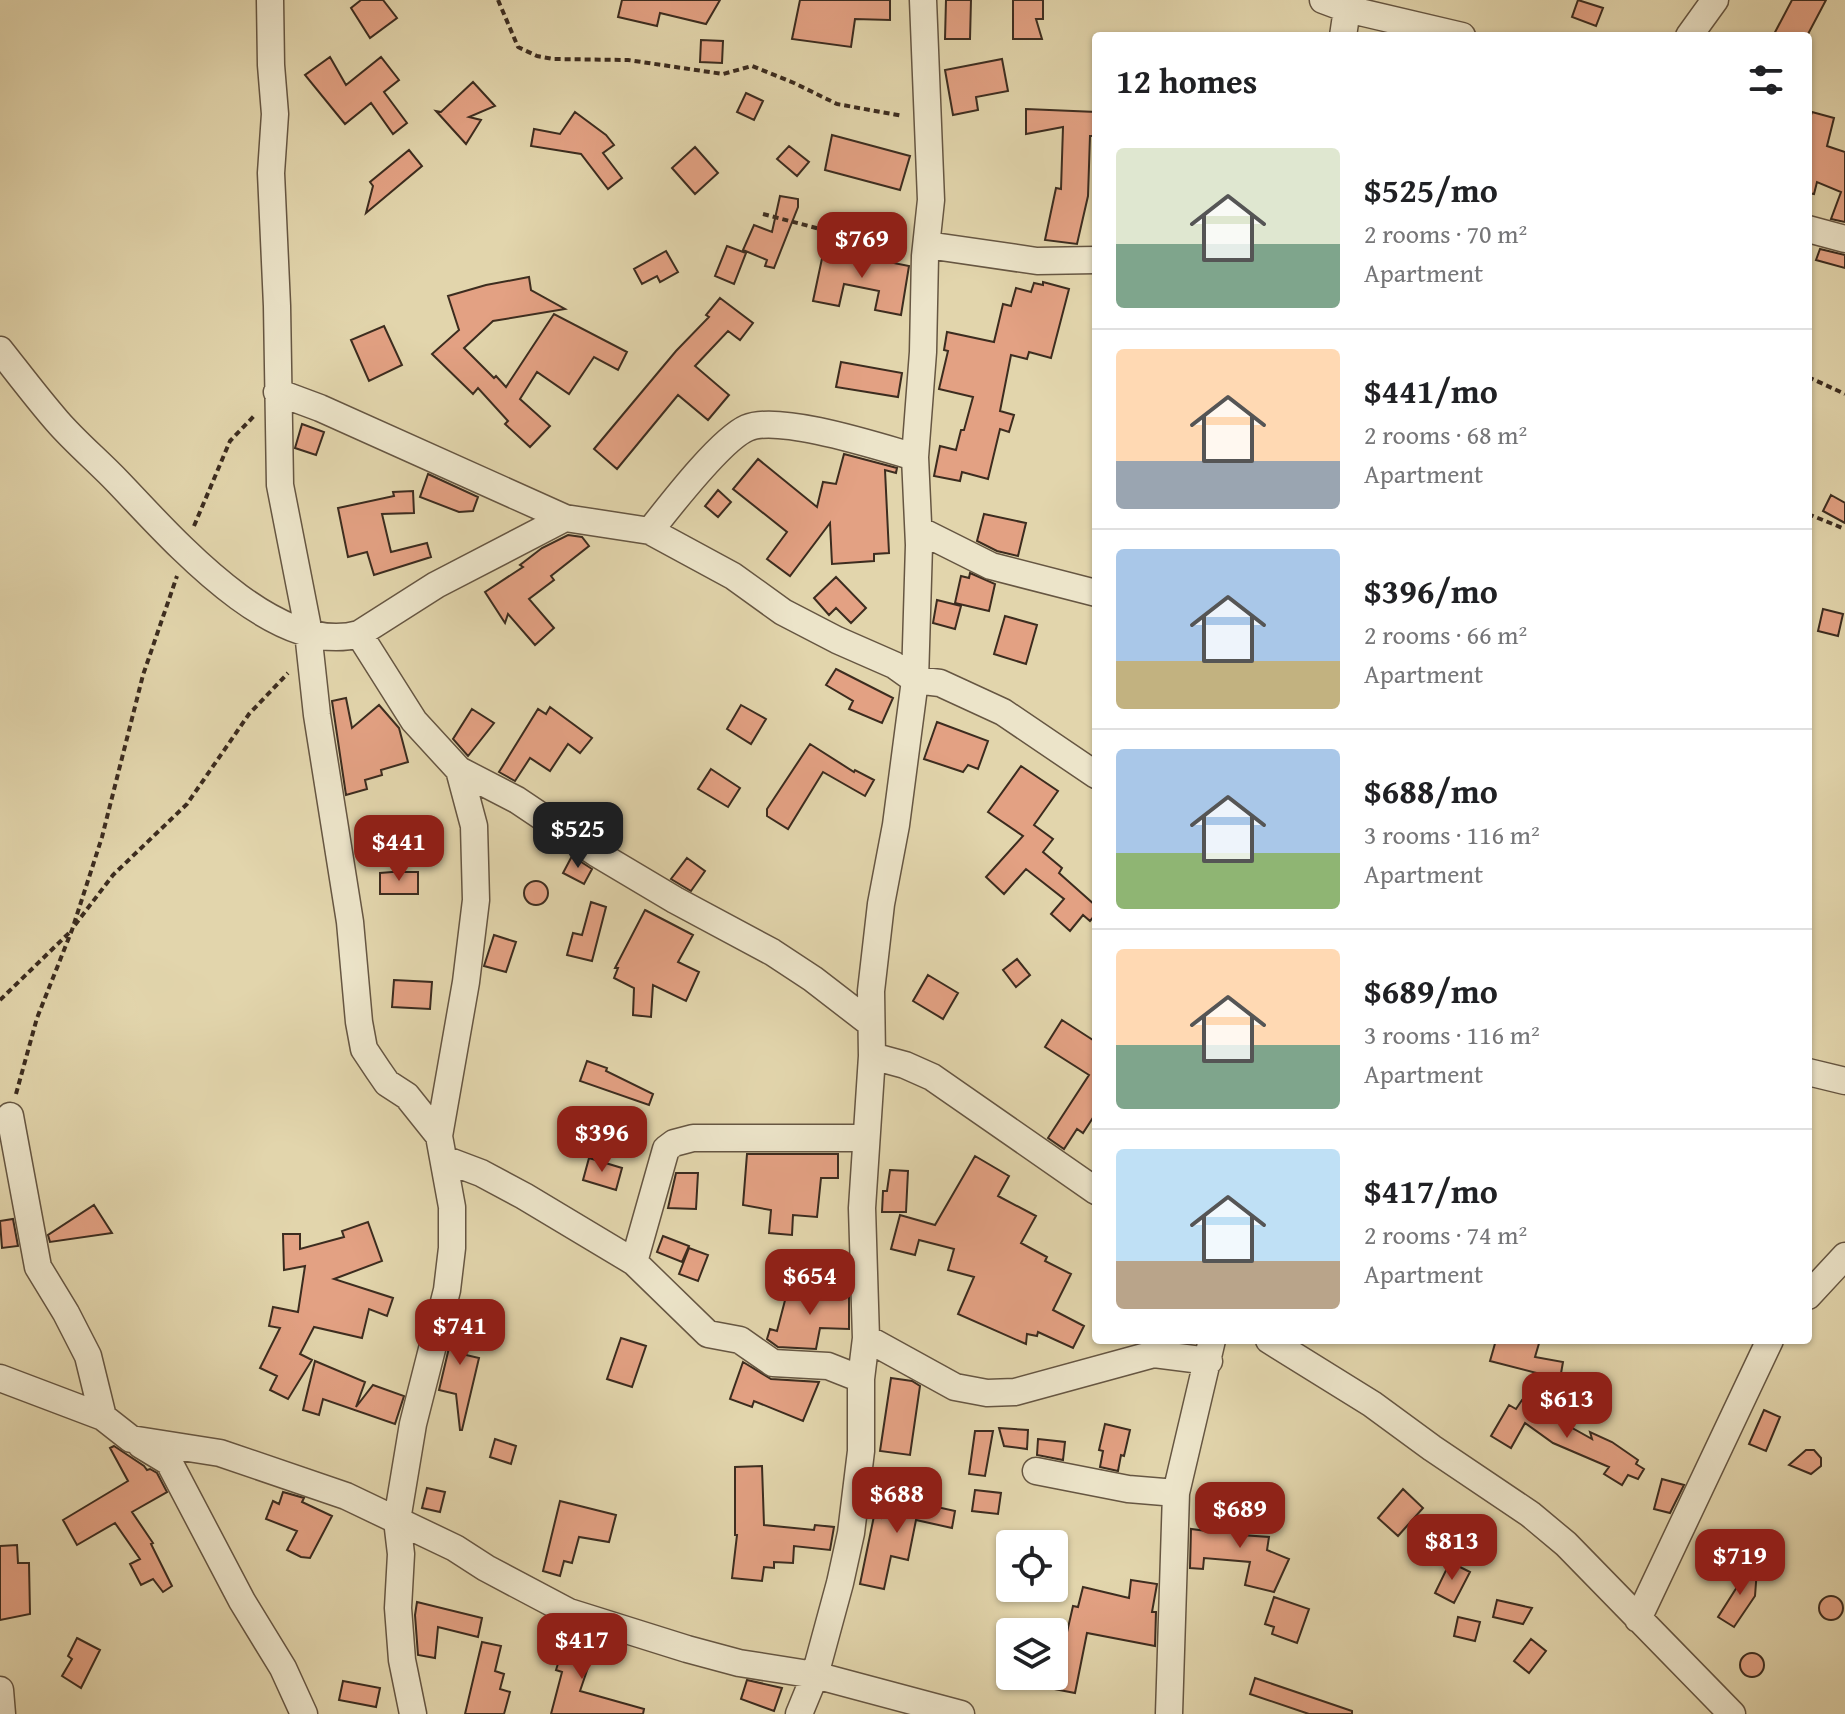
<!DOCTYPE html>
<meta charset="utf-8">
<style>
:root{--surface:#fff;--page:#f6f6f6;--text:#202124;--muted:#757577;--line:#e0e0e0;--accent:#8f2418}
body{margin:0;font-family:"Gentium Book Plus",serif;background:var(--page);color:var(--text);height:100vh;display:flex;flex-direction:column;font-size:30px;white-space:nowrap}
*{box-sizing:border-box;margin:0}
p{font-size:26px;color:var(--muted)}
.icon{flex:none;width:44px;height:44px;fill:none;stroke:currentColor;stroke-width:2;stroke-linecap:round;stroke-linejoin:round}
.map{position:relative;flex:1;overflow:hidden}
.drawer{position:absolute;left:1092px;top:32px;width:720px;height:1312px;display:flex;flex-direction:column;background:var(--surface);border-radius:8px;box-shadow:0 2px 6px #0004}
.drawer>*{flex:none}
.tools{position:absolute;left:996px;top:1530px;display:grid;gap:16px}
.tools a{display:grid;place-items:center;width:72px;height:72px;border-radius:8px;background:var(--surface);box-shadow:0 2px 6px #0004;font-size:40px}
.price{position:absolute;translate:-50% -68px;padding:0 18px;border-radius:16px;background:var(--accent);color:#fff;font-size:26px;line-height:52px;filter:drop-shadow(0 2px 4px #0008)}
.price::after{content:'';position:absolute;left:50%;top:48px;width:24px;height:18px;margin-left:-12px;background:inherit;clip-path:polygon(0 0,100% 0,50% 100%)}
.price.current{background:#222;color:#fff}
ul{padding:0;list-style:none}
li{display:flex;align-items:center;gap:24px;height:200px;padding:0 24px}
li+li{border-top:2px solid var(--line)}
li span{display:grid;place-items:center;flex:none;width:224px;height:160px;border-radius:8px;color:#555}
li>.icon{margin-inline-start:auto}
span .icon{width:96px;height:96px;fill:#fffc;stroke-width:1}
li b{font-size:34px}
h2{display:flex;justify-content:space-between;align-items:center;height:96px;padding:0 24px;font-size:34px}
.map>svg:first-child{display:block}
.building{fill:#e3a183;stroke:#3c2c1f;stroke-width:2}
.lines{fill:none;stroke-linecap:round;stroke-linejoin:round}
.minor-casing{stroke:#665642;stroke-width:29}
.path{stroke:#3c2c1f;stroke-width:4;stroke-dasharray:6 4;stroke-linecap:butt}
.minor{stroke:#ece4c9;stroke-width:26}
</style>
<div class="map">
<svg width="1845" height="1714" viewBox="0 0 1845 1714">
<rect width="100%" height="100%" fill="#e2d5ac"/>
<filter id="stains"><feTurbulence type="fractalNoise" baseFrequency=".0025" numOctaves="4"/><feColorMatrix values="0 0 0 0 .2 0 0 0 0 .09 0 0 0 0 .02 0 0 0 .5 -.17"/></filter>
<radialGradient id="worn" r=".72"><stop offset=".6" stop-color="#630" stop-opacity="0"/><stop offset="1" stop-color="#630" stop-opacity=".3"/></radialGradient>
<path class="building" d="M361,0H383L397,18L370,38L351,8Z
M622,0H720L706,24L660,13L657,26L618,17Z
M800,0H890V20L855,19L851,47L792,39Z
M946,0H971L970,39H945Z
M1013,0H1043V19H1036L1042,39H1013Z
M1578,0L1603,8L1596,26L1572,17Z
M1792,0H1826L1807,36H1773Z
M701,40L723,41L722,63L700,62Z
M330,57L346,85L381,57L399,80L384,92L407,123L393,134L371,103L345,124L305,75Z
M1002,59L1008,91L976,97L978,110L953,115L945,70Z
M473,82L495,106L469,117L481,120L466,144L436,111L441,112Z
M746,93L763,101L754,120L737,112Z
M1026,109L1096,112V136H1090L1088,196L1077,244L1045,240L1056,188L1061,189L1063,127L1026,134Z
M575,112L606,135L614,145L603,153L622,178L608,189L581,154L531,146L534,129L560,134Z
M1812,112L1834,118L1827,146L1845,152V222L1831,219L1841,192L1817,182L1814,194L1808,193V125Z
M832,135L910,156L900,190L825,170Z
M789,146L809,162L797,176L777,159Z
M695,147L718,173L695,194L672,168Z
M409,150L422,166L366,213L373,186L370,182Z
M780,196L798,199V207L774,268L765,266L767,260L743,250L754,225L772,232Z
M727,246L746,253L734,284L715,276Z
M824,249L909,266L901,315L875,310L879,291L844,284L839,306L813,301Z
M1820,249L1845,255V268L1816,260Z
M666,251L678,272L660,282L657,276L642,284L634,269Z
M529,277L531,290L565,309L493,321L464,348L494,378L496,376L506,387L554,314L627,352L618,370L594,357L569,394L537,372L520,399L550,426L530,447L505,424L508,421L478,388L473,394L432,354L459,330L448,296L486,285Z
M1043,282L1069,289L1051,358L1029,352L1027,359L1011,355L1000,411L1014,415L1009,432L1000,429L988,479L962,472L960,481L934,476L940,446L956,450L961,430H964L973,397L939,389L948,351L944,350L947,332L994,342L1003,304L1011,306L1016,288L1031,292L1034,283L1043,285Z
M720,298L753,323L740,340L728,331L695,366L729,395L708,420L678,395L617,469L594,449L676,351L709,317L706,315Z
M384,326L402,365L369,381L351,340Z
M841,362L902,373L898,397L836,387Z
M302,424L324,432L316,455L295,448Z
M844,454L897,468L896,473L885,470L889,553L874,554V561L832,564L830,523L790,576L767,559L787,532L733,489L758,459L817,507L823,482L836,484Z
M428,474L478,497L473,511L459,512L420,497Z
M718,490L731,502L718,517L705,506Z
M413,491L414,513L382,514L391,552L427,543L431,557L374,575L367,552L348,557L338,508L394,496L393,492Z
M1831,495L1845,503V523L1823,511Z
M984,514L1026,523L1018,556L997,551L977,541Z
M568,535L582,537L589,546L551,576L554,580L529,599L554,628L535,645L508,614L505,623L485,592L523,567L520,565L542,548Z
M970,573L995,584L989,611L955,603L961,576L969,578Z
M836,577L866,608L851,623L836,608L829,615L814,598Z
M937,600L961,606L955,629L933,623Z
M1823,609L1843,614L1838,636L1818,631Z
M1005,616L1037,625L1026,664L994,654Z
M836,669L893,698L882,723L849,709L853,701L826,685Z
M346,698L352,728L379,705L399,728L408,762L381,770L382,775L365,780L367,789L346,795L332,701Z
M741,705L766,719L751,744L727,729Z
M550,707L592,738L580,753L568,744L550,771L530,758L515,781L499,772L538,709L546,714Z
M472,709L494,723L468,756L453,739Z
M937,722L988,741L978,769L968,765L963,772L924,759Z
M810,744L854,772L855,770L874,780L865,796L823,772L788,829L767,816V809Z
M1021,766L1058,791L1034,825L1053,839L1043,852L1062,868L1059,873L1096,906V914L1090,921L1083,915L1070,931L1051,914L1064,899L1026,869L1004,894L986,877L1023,836L988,812Z
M711,769L740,788L728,807L698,789Z
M572,856L592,869L584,884L563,873Z
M687,858L705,871L691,891L671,879Z
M392,872H418V894H380V873Z
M524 893a12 12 0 1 1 24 0a12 12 0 1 1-24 0Z
M591,902L606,907L592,961L567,955L573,933L582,935Z
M645,910L693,935L678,962L699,972L686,1001L653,985L651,1017L633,1015L634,988L614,978L618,968H615Z
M494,935L516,942L506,972L484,966Z
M1017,959L1030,975L1016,987L1003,970Z
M928,975L958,993L943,1019L913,1001Z
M394,980L432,982L430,1009L392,1007Z
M1062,1020L1096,1042V1113L1083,1133L1077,1129L1064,1149L1048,1138L1089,1075L1045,1047Z
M587,1061L607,1068L606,1071L653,1094L649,1105L580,1081Z
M747,1154H838V1178H821L817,1217L793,1215L792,1235L769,1233L771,1210L743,1205Z
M975,1156L1009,1176L998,1196L1036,1216L1021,1243L1047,1257L1045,1261L1071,1274L1053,1310L1084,1326L1073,1348L1038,1332L1037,1336L1027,1334L1026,1344L958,1314L974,1277L948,1270L954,1249L919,1240L915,1255L891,1249L900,1215L935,1225Z
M589,1158L622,1168L616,1190L583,1180Z
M890,1170L908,1171L906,1212H882L883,1191H887Z
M676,1173H698L696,1209L668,1208Z
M94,1205L112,1233L50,1242L48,1235Z
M13,1219L18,1246L2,1248L0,1221Z
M368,1222L382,1261L334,1279L393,1298L387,1316L369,1309L362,1338L314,1327L300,1354L312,1360L288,1399L270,1390L277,1376L260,1368L280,1328L269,1326L273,1307L298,1312L305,1266L284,1270L283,1234H300V1249L344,1237L342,1231Z
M663,1236L689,1246L682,1262L657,1252Z
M689,1248L708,1255L698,1281L679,1274Z
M789,1285L820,1293V1289L849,1291V1329L820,1328L816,1349L778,1347L767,1339L770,1329L777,1331Z
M457,1314L473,1317L466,1355L479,1358L462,1430H460L456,1394L439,1390Z
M621,1338L646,1346L632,1387L607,1379Z
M1496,1340H1540L1535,1357L1563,1362L1560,1379L1490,1361Z
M315,1361L365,1382L356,1407L373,1385L404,1396L395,1424L323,1399L319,1415L303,1410Z
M743,1362L771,1379L819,1382L803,1421L754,1401L752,1407L730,1399Z
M891,1378L912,1381L920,1386L910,1455L880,1451Z
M1522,1400L1592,1439L1590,1432L1612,1442L1638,1460L1636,1464L1644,1469L1638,1479L1628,1475L1622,1485L1604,1474L1609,1467L1553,1443L1525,1423L1511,1448L1491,1436L1509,1405L1516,1409Z
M1764,1410L1780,1417L1766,1451L1749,1444Z
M1105,1424L1130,1430L1124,1456L1121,1455L1118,1471L1100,1467L1103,1451L1099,1450Z
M999,1428L1028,1430L1027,1449L1004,1446Z
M975,1431H993L985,1476L969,1474Z
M495,1439L516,1446L511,1464L490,1457Z
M1038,1439L1065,1442L1063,1460L1037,1455Z
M114,1446L144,1466L147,1470L150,1469L157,1473L167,1492L132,1512L153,1543L151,1544L172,1586L163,1592L153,1579L141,1585L130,1564L140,1559L115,1523L77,1545L63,1520L128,1481L110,1448Z
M1806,1450H1814L1821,1458V1466L1811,1474L1789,1465Z
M762,1466L764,1525L814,1530L815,1525L834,1527L830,1550L794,1546L793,1563L774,1562V1568L764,1567L762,1581L732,1578L737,1535H735V1467Z
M1662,1479L1684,1485L1670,1513L1654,1509Z
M427,1488L445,1492L440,1512L422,1508Z
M1403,1489L1423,1508L1398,1536L1378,1518Z
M975,1490L1001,1493L998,1514L972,1511Z
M283,1492L304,1498L302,1502L332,1516L310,1558L301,1557L287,1550L297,1531L266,1519L273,1501L279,1504Z
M887,1496L929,1501L928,1505L955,1511L952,1528L916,1520L908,1560L891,1556L884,1589L860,1584L874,1516L881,1518Z
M1238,1500L1254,1508L1242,1535L1269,1537L1267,1550L1289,1559L1274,1592L1245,1585L1250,1562L1204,1558L1203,1569L1190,1568L1191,1529L1222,1533Z
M560,1501L616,1515L609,1542L579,1537L572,1563L564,1561L560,1576L543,1571Z
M17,1545L18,1563H29L30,1614L0,1620V1546Z
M1450,1562L1470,1572L1454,1603L1435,1593Z
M1739,1568L1757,1569L1755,1596L1734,1627L1718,1617L1737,1587Z
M1131,1580L1157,1584L1152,1612H1156L1155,1646L1087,1633L1075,1693L1054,1689L1073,1606L1078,1607L1083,1587L1129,1598Z
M1819 1608a12 12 0 1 1 24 0a12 12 0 1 1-24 0Z
M1274,1597L1309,1609L1297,1643L1272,1634L1274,1627L1265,1624Z
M1497,1600L1532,1608L1523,1624L1493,1617Z
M417,1602L482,1618L478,1637L438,1627L435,1658L418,1655L415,1615Z
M1458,1617L1480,1622L1475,1641L1454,1636Z
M563,1627L598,1638L580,1691L644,1709L643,1714H551L562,1672L556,1670L567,1635L561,1633Z
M77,1638L100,1650L81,1688L62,1676L72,1659L68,1656Z
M1531,1639L1546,1651L1529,1673L1514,1661Z
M482,1642L501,1646L495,1671L504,1674L500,1689L510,1692L504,1714H465Z
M1740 1665a12 12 0 1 1 24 0a12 12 0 1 1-24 0Z
M1255,1678L1352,1711V1714H1309L1250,1694Z
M747,1680L782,1688L774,1711L741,1699Z
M343,1681L380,1688L376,1707L339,1700Z"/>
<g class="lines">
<defs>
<path id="minor" d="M270,0L271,65L275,114L271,173L277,306L280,485L307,623L317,715L350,922L359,1022L364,1049L378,1070L387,1083L407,1096L439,1136L452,1207V1248L447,1290L413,1424L397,1520L401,1554L398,1608L402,1660L413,1714
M1323,0L1347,9L1462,36
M1343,36L1347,9
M1689,36L1715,0
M1808,229L1845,239
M927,245L1037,261L1096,260
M0,350C19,374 37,398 57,421C76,443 98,461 118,482C171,537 274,658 359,634L414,721L459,770L517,800L596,853L675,900L772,952L813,979L870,1023
M277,392L320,408L565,518L650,531L733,576L783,612L837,640L894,665L915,680L940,683L1003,712L1096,775
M919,530L991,566L1096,593
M650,531C669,507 720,440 747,428C779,414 880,447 915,457
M359,634L436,585L565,518
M872,1056L905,1065L932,1077L1096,1191
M1808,1072L1845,1081
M10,1116L38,1267L66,1313L88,1356L103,1417
M439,1136L466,982L476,900L474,826L459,770
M444,1159L481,1173L524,1196L634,1262L708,1334L740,1340L773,1363L828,1366L861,1379
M634,1262L666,1149L674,1143L693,1138H865
M1808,1296L1845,1256
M866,1338L955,1387L987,1393L1015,1392L1154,1354L1209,1361
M1269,1340L1372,1404L1432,1448L1530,1514L1566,1544L1732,1714
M0,1378L103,1417L131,1439L220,1453L346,1496L455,1548L486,1568L569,1612L687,1649L739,1663L815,1675L961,1714
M141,1445L169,1462L242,1601L283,1668L304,1714
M1036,1471L1128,1489L1176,1493
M1638,1619L1770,1340
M0,1690L2,1714
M799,1714L815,1675L840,1583L851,1533L861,1451V1379L866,1338L862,1208L872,1056L871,991L881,904L896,825L915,680L919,545L915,457L923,352L925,256L931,200L923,0
M1169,1714L1176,1493L1212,1340"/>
</defs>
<use href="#minor" class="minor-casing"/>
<path class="path" d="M498,0L518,47L537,56L553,59L628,60L723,74L752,66L794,83L837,104L903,116
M763,214L904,251
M1808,377L1845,394
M1808,514L1845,529
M194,526L230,441L254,416
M75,925L113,875L187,804L249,714L288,673
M0,1000L70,932
M16,1094L37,1018L72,930L102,837L143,675L177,576"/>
<use href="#minor" class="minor"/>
</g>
<rect width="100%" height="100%" filter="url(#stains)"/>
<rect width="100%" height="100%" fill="url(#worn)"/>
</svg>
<div class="tools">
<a><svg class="icon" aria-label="locate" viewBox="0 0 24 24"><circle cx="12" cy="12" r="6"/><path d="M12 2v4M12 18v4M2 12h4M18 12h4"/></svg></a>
<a><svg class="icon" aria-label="layers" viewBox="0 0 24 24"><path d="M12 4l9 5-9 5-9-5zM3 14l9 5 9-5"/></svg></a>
</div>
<b class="price" style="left:862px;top:280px">$769</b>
<b class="price current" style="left:578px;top:870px">$525</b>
<b class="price" style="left:399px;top:883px">$441</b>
<b class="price" style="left:602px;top:1174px">$396</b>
<b class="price" style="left:810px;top:1317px">$654</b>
<b class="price" style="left:460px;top:1367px">$741</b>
<b class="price" style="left:1567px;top:1440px">$613</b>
<b class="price" style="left:897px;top:1535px">$688</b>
<b class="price" style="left:1240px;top:1550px">$689</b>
<b class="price" style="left:1452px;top:1582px">$813</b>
<b class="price" style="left:1740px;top:1597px">$719</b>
<b class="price" style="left:582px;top:1681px">$417</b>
<section class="drawer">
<h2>12 homes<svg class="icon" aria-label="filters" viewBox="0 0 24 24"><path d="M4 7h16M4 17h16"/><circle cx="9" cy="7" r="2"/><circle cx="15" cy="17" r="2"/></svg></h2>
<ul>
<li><span style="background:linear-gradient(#dfe7d0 60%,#7fa58c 0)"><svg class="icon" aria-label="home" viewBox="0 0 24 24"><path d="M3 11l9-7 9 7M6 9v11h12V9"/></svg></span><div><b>$525/mo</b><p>2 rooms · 70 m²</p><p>Apartment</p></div></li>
<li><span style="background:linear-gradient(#ffd9b3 70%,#9aa5b1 0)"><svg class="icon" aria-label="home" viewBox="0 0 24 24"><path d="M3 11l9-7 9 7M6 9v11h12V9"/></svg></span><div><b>$441/mo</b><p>2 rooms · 68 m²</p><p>Apartment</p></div></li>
<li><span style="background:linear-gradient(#a9c7e8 70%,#c2b280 0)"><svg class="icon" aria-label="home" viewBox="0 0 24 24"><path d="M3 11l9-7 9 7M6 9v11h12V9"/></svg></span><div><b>$396/mo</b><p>2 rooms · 66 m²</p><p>Apartment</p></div></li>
<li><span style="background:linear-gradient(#a9c7e8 65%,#8fb573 0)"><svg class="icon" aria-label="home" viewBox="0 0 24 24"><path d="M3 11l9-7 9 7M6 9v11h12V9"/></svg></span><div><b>$688/mo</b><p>3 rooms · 116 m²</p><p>Apartment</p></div></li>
<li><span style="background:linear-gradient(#ffd9b3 60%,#7fa58c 0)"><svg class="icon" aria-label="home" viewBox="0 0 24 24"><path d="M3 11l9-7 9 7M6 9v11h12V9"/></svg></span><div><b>$689/mo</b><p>3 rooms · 116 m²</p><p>Apartment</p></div></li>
<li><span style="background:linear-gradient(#bfe0f5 70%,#b9a48a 0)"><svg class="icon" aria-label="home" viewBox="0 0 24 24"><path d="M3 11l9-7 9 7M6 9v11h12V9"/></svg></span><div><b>$417/mo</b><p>2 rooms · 74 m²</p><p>Apartment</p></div></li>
</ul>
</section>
</div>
